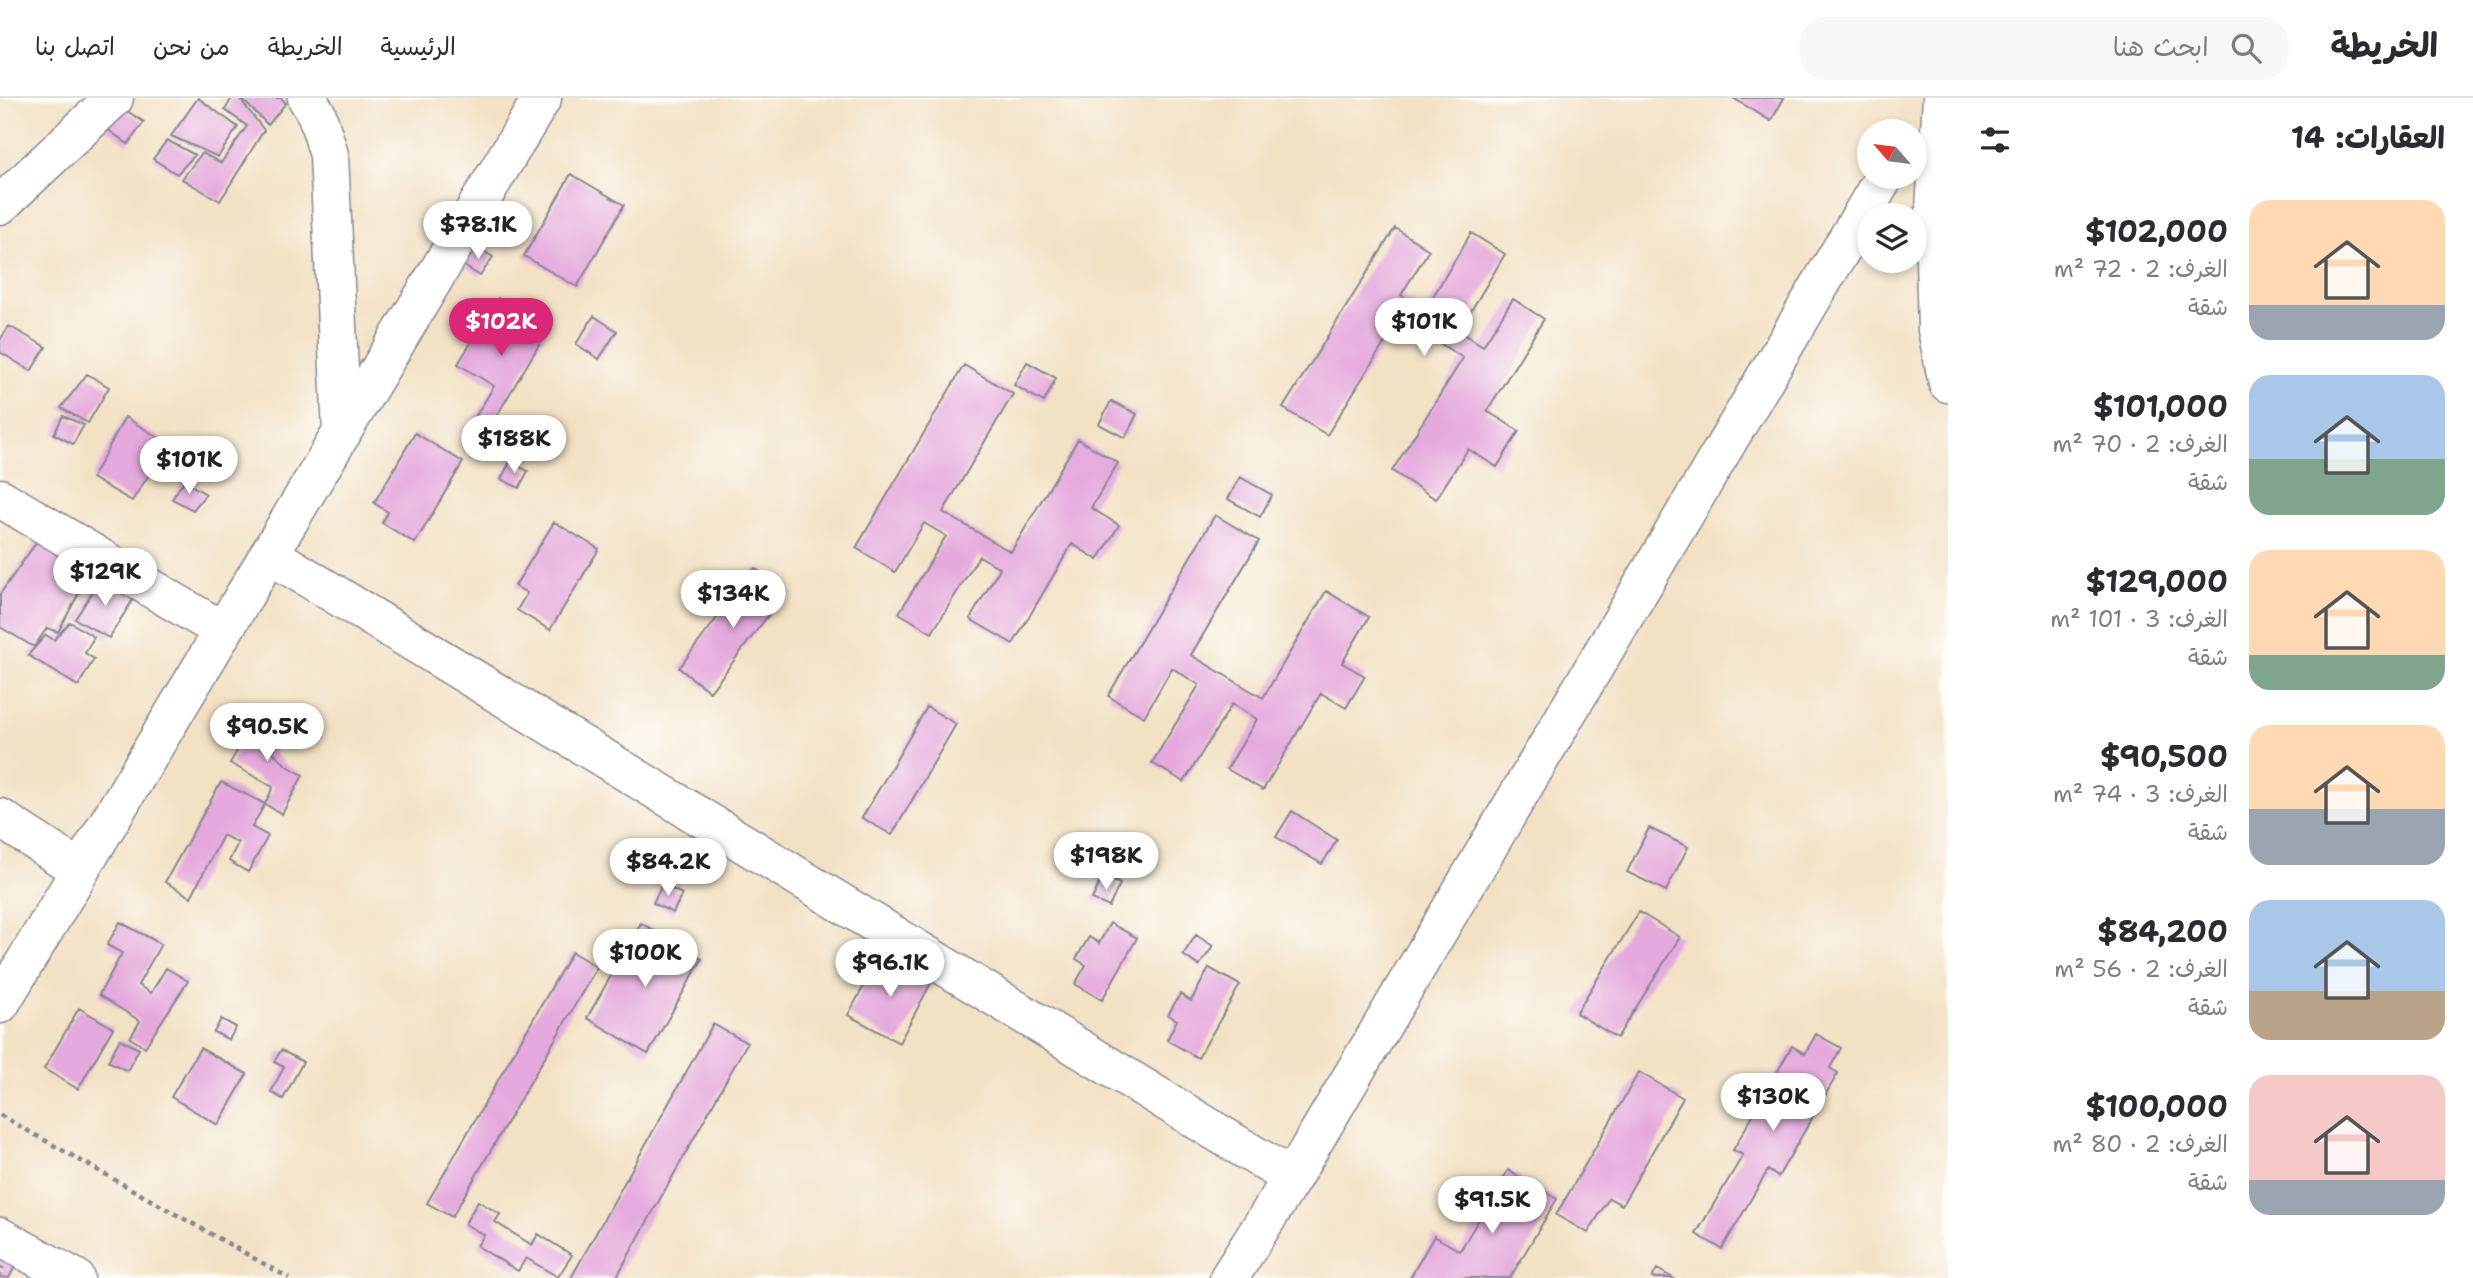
<!DOCTYPE html>
<html lang="ar">
<meta charset="utf-8">
<style>
:root{--surface:#fff;--page:#f7f7f7;--text:#2b2b33;--muted:#7c7c81;--line:#e1e1e2;--accent:#db2777}
body{margin:0;font-family:"Shantell Sans","Playpen Sans Arabic",sans-serif;background:var(--page);color:var(--text);direction:rtl;height:100vh;display:flex;flex-direction:column;font-size:26px;white-space:nowrap}
*{box-sizing:border-box;margin:0}
p{font-size:23px;color:var(--muted)}
.icon{flex:none;width:38px;height:38px;fill:none;stroke:currentColor;stroke-width:2;stroke-linecap:round;stroke-linejoin:round}
.map{position:relative;flex:1;overflow:hidden;direction:ltr}
.drawer{display:flex;flex-direction:column;background:var(--surface);width:525px}
.drawer>*{flex:none}
.needle{width:46px;rotate:298deg}
.fabs{position:absolute;left:1857px;top:21px;display:grid;gap:14px}
.fabs a{display:grid;place-items:center;width:70px;height:70px;border-radius:50%;background:var(--surface);box-shadow:0 4px 10px #0003;font-size:35px}
.price{position:absolute;translate:-50% -60px;padding:0 16px;border-radius:24px;background:#fff;color:#222;font-size:23px;line-height:46px;filter:drop-shadow(0 2px 4px #0008)}
.price::after{content:'';position:absolute;left:50%;top:42px;width:21px;height:16px;margin-left:-10px;background:inherit;clip-path:polygon(0 0,100% 0,50% 100%)}
.price.current{background:var(--accent);color:#fff}
ul{padding:0;list-style:none}
li{display:flex;align-items:center;gap:21px;height:175px;padding:0 28px}
li span{display:grid;place-items:center;flex:none;width:196px;height:140px;border-radius:21px;color:#555}
li>.icon{margin-inline-start:auto}
span .icon{width:84px;height:84px;fill:#fffc;stroke-width:1}
li b{font-size:30px}
h2{display:flex;justify-content:space-between;align-items:center;height:84px;padding:0 28px;font-size:30px}
header{display:flex;align-items:center;gap:42px;box-sizing:border-box;height:98px;padding:0 35px;background:var(--surface);border-bottom:2px solid var(--line)}
header strong{font-size:33px}
nav{display:flex;gap:38px;margin-inline-start:auto;font-size:24px}
.search{width:490px;height:63px;background:var(--page);display:flex;align-items:center;gap:18px;box-sizing:border-box;padding:0 24px;border-radius:28px;color:var(--muted);font-size:26px}
main{display:flex;flex:1;min-height:0}
.map>svg:first-child{display:block}
.building{fill:#e5a9dd}
.lines{fill:none;stroke-linecap:round;stroke-linejoin:round}
.street-casing{stroke:#878891;stroke-width:41}
.path{stroke:#878891;stroke-width:4.5;stroke-dasharray:5 5;stroke-linecap:butt}
.street{stroke:#fff;stroke-width:38}
</style>
<header>
<strong>الخريطة</strong>
<div class="search"><svg class="icon" aria-label="search" viewBox="0 0 24 24"><circle cx="10" cy="10" r="6"/><path d="M15 15l6 6"/></svg>ابحث هنا</div>
<nav><a>الرئيسية</a><a>الخريطة</a><a>من نحن</a><a>اتصل بنا</a></nav>
</header>
<main>
<section class="drawer">
<h2>العقارات: 14<svg class="icon" aria-label="filters" viewBox="0 0 24 24"><path d="M4 7h16M4 17h16"/><circle cx="9" cy="7" r="2"/><circle cx="15" cy="17" r="2"/></svg></h2>
<ul>
<li><span style="background:linear-gradient(#ffd9b3 75%,#9aa5b1 0)"><svg class="icon" aria-label="home" viewBox="0 0 24 24"><path d="M3 11l9-7 9 7M6 9v11h12V9"/></svg></span><div><b>$102,000</b><p>الغرف: 2 · 72 m²</p><p>شقة</p></div></li>
<li><span style="background:linear-gradient(#a9c7e8 60%,#7fa58c 0)"><svg class="icon" aria-label="home" viewBox="0 0 24 24"><path d="M3 11l9-7 9 7M6 9v11h12V9"/></svg></span><div><b>$101,000</b><p>الغرف: 2 · 70 m²</p><p>شقة</p></div></li>
<li><span style="background:linear-gradient(#ffd9b3 75%,#7fa58c 0)"><svg class="icon" aria-label="home" viewBox="0 0 24 24"><path d="M3 11l9-7 9 7M6 9v11h12V9"/></svg></span><div><b>$129,000</b><p>الغرف: 3 · 101 m²</p><p>شقة</p></div></li>
<li><span style="background:linear-gradient(#ffd9b3 60%,#9aa5b1 0)"><svg class="icon" aria-label="home" viewBox="0 0 24 24"><path d="M3 11l9-7 9 7M6 9v11h12V9"/></svg></span><div><b>$90,500</b><p>الغرف: 3 · 74 m²</p><p>شقة</p></div></li>
<li><span style="background:linear-gradient(#a9c7e8 65%,#b9a48a 0)"><svg class="icon" aria-label="home" viewBox="0 0 24 24"><path d="M3 11l9-7 9 7M6 9v11h12V9"/></svg></span><div><b>$84,200</b><p>الغرف: 2 · 56 m²</p><p>شقة</p></div></li>
<li><span style="background:linear-gradient(#f6c9c9 75%,#9aa5b1 0)"><svg class="icon" aria-label="home" viewBox="0 0 24 24"><path d="M3 11l9-7 9 7M6 9v11h12V9"/></svg></span><div><b>$100,000</b><p>الغرف: 2 · 80 m²</p><p>شقة</p></div></li>
</ul>
</section>
<div class="map">
<svg width="1948" height="1180" viewBox="0 0 1948 1180">
<rect width="100%" height="100%" fill="#fdfcf7"/>
<filter id="ink" filterUnits="userSpaceOnUse"><feTurbulence type="fractalNoise" baseFrequency=".0143" numOctaves="2"/><feDisplacementMap in="SourceGraphic" scale="14" xChannelSelector="R" yChannelSelector="G"/><feConvolveMatrix kernelMatrix="1 2 1 2 8 2 1 2 1" color-interpolation-filters="sRGB"/></filter>
<filter id="wash" filterUnits="userSpaceOnUse"><feTurbulence type="fractalNoise" baseFrequency=".00686" numOctaves="4" result="noise"/><feDisplacementMap in="SourceGraphic" scale="28" xChannelSelector="R" yChannelSelector="G"/><feGaussianBlur stdDeviation="1.57" result="paint"/><feColorMatrix in="noise" values="0 0 0 0 0 0 0 0 0 0 0 0 0 0 0 0 0 1.4 0 .05"/><feComposite in="paint" operator="in"/></filter>
<g filter="url(#wash)">
<rect width="100%" height="100%" fill="#f3e1c4"/>
<g id="blocks">
<path class="building" d="M198,0L238,29L218,59L171,38Z
M232,0H239L264,32L220,103L182,81L202,55L221,65L247,28L225,12Z
M241,0H281L286,5L268,27Z
M1733,0H1784L1771,23Z
M124,11L144,24L128,46L104,29Z
M167,42L195,57L177,76L153,61Z
M571,76L624,107L577,189L524,158Z
M1395,130L1429,152L1401,197L1425,212L1471,135L1505,156L1459,233L1483,248L1513,201L1544,221L1487,313L1519,333L1497,369L1468,351L1436,401L1392,373L1463,260L1400,220L1327,337L1283,310Z
M475,148L493,159L480,178L463,167Z
M498,200L549,230L481,344L466,334L494,288L458,266Z
M594,218L617,233L599,261L576,246Z
M9,228L46,249L31,273L0,254V242Z
M1027,264L1056,280L1044,304L1014,287Z
M964,267L1013,296L943,414L1011,454L1078,341L1118,365L1091,410L1119,427L1098,462L1072,446L1013,546L970,521L1000,470L979,458L932,535L899,515L946,438L924,425L895,474L856,450Z
M87,276L109,289L88,325L61,310Z
M1111,303L1137,316L1125,340L1099,326Z
M63,318L84,327L73,346L54,336Z
M125,319L169,346L132,403L92,380Z
M415,335L463,364L415,445L382,425L388,414L374,405Z
M203,346L224,356L215,372L192,364Z
M510,364L528,373L519,390L501,381Z
M1240,379L1272,397L1260,419L1228,401Z
M184,383L206,396L193,412L172,401Z
M1215,417L1259,443L1191,557L1263,600L1326,493L1369,519L1342,565L1365,578L1346,610L1321,595L1263,692L1227,671L1257,621L1232,606L1184,684L1152,665L1199,587L1172,570L1144,619L1108,598Z
M554,424L599,451L550,532L517,512L527,495L515,488Z
M38,442L94,467L58,534L47,530L34,549L0,529V496Z
M755,470L786,494L710,594L679,570Z
M101,481L135,498L109,540L75,521Z
M70,524L94,539L85,555L94,561L78,588L28,557L46,537L54,542Z
M927,609L956,626L892,737L862,720Z
M258,617L285,632L273,654L286,667L303,677L282,716L265,706L273,689L230,665Z
M221,684L265,706L252,729L268,738L248,774L229,763L238,745L223,737L191,799L165,784Z
M1292,713L1337,742L1322,766L1276,739Z
M1649,730L1688,749L1666,793L1627,774Z
M1103,778L1120,786L1109,809L1092,801Z
M662,786L682,796L673,815L653,805Z
M1639,814L1680,839L1617,940L1576,915Z
M120,824L161,846L138,887L151,895L166,870L188,883L145,949L130,940L140,923L99,897L122,855L107,847Z
M641,825L702,861L648,956L587,920Z
M1110,825L1137,840L1102,902L1075,886L1086,867L1076,861L1089,839L1099,845Z
M1196,837L1213,848L1199,868L1183,857Z
M572,854L597,869L452,1119L427,1105Z
M880,858L931,885L899,945L848,917Z
M1209,870L1240,887L1198,960L1167,942L1177,922L1168,917L1180,896L1191,903Z
M79,910L113,930L78,991L44,971Z
M221,921L236,929L229,942L214,934Z
M713,926L747,945L616,1180H571Z
M1816,936L1841,950L1830,970L1838,975L1778,1079L1768,1072L1722,1151L1696,1136L1743,1057L1733,1052L1792,948L1805,956Z
M120,941L139,951L127,973L108,963Z
M200,950L247,976L218,1027L171,999Z
M281,952L303,964L283,1001L271,994L284,969L274,964Z
M1639,974L1683,1000L1622,1107L1609,1100L1588,1135L1556,1117Z
M1508,1072L1557,1101L1510,1180H1410L1434,1138L1460,1153Z
M478,1103L500,1116L495,1124L532,1147L538,1136L572,1157L558,1179L526,1160L518,1173L477,1148L484,1137L465,1126Z
M0,1153L18,1163L9,1180L0,1179V1171L3,1170L0,1168Z
M1657,1171L1673,1180H1652Z"/>
</g>
</g>
<g filter="url(#ink)">
<use href="#blocks" fill-opacity="0" stroke="#878891" stroke-width="2"/>
<g class="lines">
<defs>
<path id="street" d="M307,0L317,17L329,57L342,335
M1942,0L1934,127L1937,232L1948,285
M0,107L114,0
M0,400L223,533
M269,456L1292,1080
M0,720L80,772
M0,906L542,0
M0,1139L75,1180
M1229,1180L1292,1080L1884,79"/>
</defs>
<use href="#street" class="street-casing"/>
<path class="path" d="M0,1017L289,1180"/>
<use href="#street" class="street"/>
</g>
</g>
</svg>
<div class="fabs">
<a><svg class="needle" viewBox="-14 -14 28 28"><path d="M0-13l5 13h-10z" fill="#e53935"/><path d="M0 13l5-13h-10z" fill="#7c7c81"/></svg></a>
<a><svg class="icon" aria-label="layers" viewBox="0 0 24 24"><path d="M12 4l9 5-9 5-9-5zM3 14l9 5 9-5"/></svg></a>
</div>
<b class="price" style="left:478px;top:163px">$78.1K</b>
<b class="price current" style="left:501px;top:260px">$102K</b>
<b class="price" style="left:1424px;top:260px">$101K</b>
<b class="price" style="left:514px;top:377px">$188K</b>
<b class="price" style="left:189px;top:398px">$101K</b>
<b class="price" style="left:105px;top:510px">$129K</b>
<b class="price" style="left:733px;top:532px">$134K</b>
<b class="price" style="left:267px;top:665px">$90.5K</b>
<b class="price" style="left:1106px;top:794px">$198K</b>
<b class="price" style="left:668px;top:800px">$84.2K</b>
<b class="price" style="left:645px;top:891px">$100K</b>
<b class="price" style="left:890px;top:901px">$96.1K</b>
<b class="price" style="left:1773px;top:1035px">$130K</b>
<b class="price" style="left:1492px;top:1138px">$91.5K</b>
</div>
</main>
